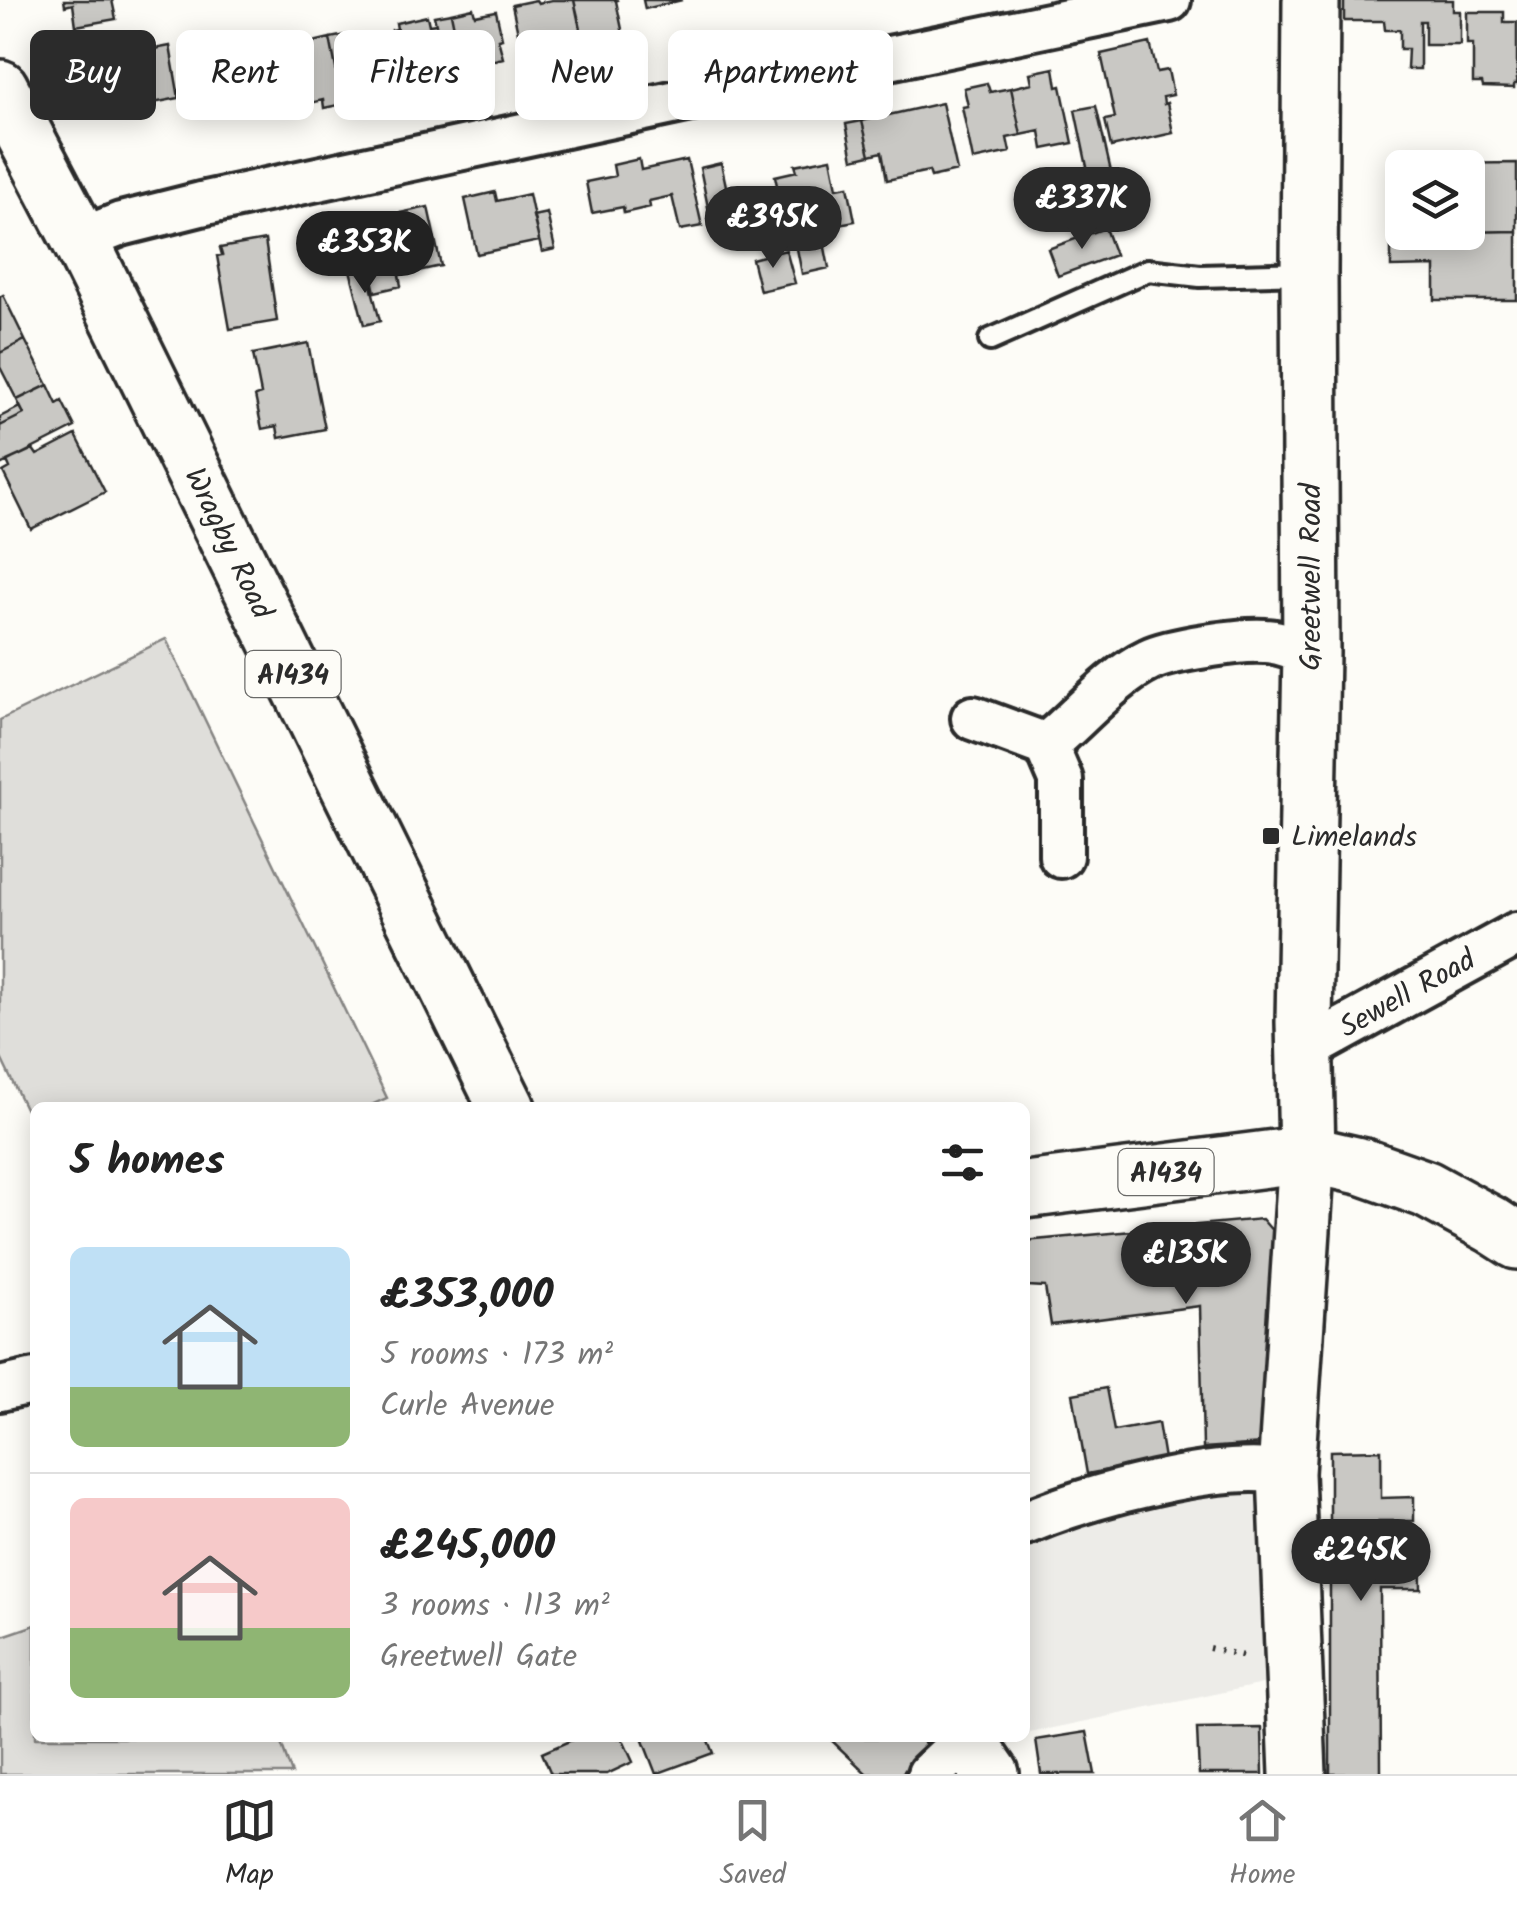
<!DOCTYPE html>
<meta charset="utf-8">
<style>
:root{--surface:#fff;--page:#f6f6f6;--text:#222;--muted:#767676;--line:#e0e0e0;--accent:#2b2b2b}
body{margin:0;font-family:Kalam,sans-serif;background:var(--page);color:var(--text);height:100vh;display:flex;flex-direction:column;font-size:38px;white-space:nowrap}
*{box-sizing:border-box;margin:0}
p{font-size:32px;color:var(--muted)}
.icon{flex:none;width:55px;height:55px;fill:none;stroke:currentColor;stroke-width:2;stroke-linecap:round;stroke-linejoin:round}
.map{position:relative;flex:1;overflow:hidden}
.details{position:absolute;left:30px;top:1102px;width:1000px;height:640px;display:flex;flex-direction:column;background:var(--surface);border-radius:15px;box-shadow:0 5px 25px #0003}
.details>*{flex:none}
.banner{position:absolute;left:30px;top:30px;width:1000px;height:90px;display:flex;gap:20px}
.buttons{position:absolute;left:1385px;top:150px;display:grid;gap:20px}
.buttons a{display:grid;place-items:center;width:100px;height:100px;border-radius:15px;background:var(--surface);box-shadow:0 5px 25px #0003;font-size:50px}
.price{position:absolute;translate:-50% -85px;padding:0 22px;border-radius:35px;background:var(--accent);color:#fff;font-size:32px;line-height:65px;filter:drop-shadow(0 2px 5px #0008)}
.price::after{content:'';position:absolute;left:50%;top:60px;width:30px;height:22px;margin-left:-15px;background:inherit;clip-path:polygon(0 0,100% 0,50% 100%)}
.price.selected{background:#222;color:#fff}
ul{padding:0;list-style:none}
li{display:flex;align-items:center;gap:30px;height:250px;padding:0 40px}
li+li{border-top:2px solid var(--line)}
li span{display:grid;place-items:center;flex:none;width:280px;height:200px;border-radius:15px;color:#555}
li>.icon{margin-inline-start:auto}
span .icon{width:120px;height:120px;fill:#fffc;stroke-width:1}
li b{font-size:42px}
h2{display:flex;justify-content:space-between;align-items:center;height:120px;padding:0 40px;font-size:42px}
.pill{padding:0 35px;border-radius:15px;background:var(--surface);box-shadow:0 5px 25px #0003;font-size:35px;line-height:90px}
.pill.selected{background:var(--accent);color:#fff}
.tab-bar{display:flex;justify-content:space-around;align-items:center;height:140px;border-top:2px solid var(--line);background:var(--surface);font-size:28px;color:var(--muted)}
.tab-bar a{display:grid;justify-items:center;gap:5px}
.tab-bar .selected{color:var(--accent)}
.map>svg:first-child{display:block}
.built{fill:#edece8}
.green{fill:#dfdeda;stroke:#858482;stroke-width:2.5}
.building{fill:#c9c8c4;stroke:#2b2b2b;stroke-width:2.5}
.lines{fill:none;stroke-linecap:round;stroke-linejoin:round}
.lane-casing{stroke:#2b2b2b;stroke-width:28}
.street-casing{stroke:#2b2b2b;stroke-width:50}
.secondary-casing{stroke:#2b2b2b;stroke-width:62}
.primary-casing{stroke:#2b2b2b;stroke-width:62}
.path{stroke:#2b2b2b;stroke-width:6;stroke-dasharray:2.5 8;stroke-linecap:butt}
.lane{stroke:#fdfcf7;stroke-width:20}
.street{stroke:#fdfcf7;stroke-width:42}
.secondary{stroke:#fdfcf7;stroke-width:55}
.primary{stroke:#fdfcf7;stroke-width:55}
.poi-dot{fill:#2b2b2b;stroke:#fdfcf7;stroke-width:4}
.labels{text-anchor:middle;stroke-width:10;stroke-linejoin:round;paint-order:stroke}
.shield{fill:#fdfcf7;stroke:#6a6a68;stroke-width:2.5}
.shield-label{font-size:28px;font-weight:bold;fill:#2b2b2b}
.street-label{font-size:30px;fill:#2b2b2b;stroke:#fdfcf7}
.poi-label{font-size:30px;fill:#2b2b2b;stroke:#fdfcf7;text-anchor:start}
</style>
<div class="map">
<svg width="1517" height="1774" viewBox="0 0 1517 1774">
<rect width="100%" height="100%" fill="#fdfcf7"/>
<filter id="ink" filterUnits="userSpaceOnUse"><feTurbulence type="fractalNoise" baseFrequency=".01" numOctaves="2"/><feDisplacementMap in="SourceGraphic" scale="20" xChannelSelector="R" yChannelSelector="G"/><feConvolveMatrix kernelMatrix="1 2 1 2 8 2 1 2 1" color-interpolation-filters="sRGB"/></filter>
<g filter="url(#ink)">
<path class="built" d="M1259,1481L1272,1682L1025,1734V1537L1081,1519Z"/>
<path class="green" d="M166,639L387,1098L367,1107L35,1108V1129L0,1056V720Z
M35,1625V1738H279L292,1774H0V1637Z"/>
<path class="building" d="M64,0H112L116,19L76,26L73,4L65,6Z
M536,0L538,3L552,0H574L583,43H580V46L565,50V47L523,56L512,5Z
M574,0H618L616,1L623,34L602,39L603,42L585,46Z
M643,0H682L645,9Z
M1344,0H1453V11H1460V45H1425V21H1420V69H1407L1408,49H1400V30H1385L1384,21H1344Z
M473,8L475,15L496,11L502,38L498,39L503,58L482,63L484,70L466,73L465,67H462L451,13Z
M1467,12H1504V22H1517V84H1514V88L1483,87L1482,83H1473V44H1467Z
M451,13L462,67H460L462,75L445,78L443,71L422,76L421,70L401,75L392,30L397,29L396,23L427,16L429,25L436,24L434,16Z
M351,34L353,45L382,38L388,65L377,67L381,88L361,92L363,100L343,104L330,38Z
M330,38L343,104L324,108L323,100L302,105L298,84L287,86L282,60L311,54L309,43Z
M1150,43L1157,72L1168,70L1173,95L1163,97L1164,104L1167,103L1173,133L1111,147L1105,120L1115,118L1101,54Z
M123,45L125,55L108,58L113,87L96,90L89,52Z
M170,46L179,98L117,110L108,58Z
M399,65L404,89L390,92L385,68Z
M1054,68L1057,87L1061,86L1073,143L1043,149L1040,131L1021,135L1011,88L1032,83L1030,73Z
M987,83L990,92L1011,88L1021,135L1007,138L1010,152L973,160L962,107L968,106L964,88Z
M290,88L295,112L282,115L277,91Z
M942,103L957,171L931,177L929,171L887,180L882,152L870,155L862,121Z
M1096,106L1112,176L1090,181L1075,110Z
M862,121L870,155L853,159L846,124Z
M831,158L837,188L848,186L855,221L839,224L838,214L819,217L829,268L802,274L789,208L782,209L775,176L797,171L795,165Z
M639,159L641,170L687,160L702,226L680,230L672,196L649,201L650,207L624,213L623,207L592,213L586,182L615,176L613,165Z
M721,163L735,227L713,232L700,168Z
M1517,163V231L1468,232V168H1433V164Z
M495,192L497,201L529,194L539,241L477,254L465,199Z
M1390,198H1402V232L1391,233Z
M428,207L441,266L399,275L401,286L375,292L364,244L367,243L363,221Z
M547,213L555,249L542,252L533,216Z
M1105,228L1115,255L1058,276L1048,249Z
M1517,231V300H1435V266L1391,267V233Z
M265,240L277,321L230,329L217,256L222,255L220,248Z
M786,250L795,283L760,291L752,259Z
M366,266L380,321L364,325L350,270Z
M3,295L25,340L0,353V297Z
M25,340L48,385L17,400L0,367V353Z
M308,343L325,429L279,438L277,426L262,429L255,396L261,394L253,354Z
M48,385L57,404L62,401L75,427L0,465V426L24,414L17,400Z
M20,407L24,414L0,426V417Z
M76,435L105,492L31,529L3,472L10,468L7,461L33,449L37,455Z
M1262,1219L1281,1241L1278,1443L1203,1448L1200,1306L1051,1325L1045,1287L1028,1286L1025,1241Z
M1106,1388L1114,1431L1158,1423L1164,1459L1087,1474L1073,1394Z
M1381,1450V1498L1414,1497V1521H1379V1544H1420L1421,1589H1380L1381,1774H1330V1451Z
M1262,1728L1263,1774H1199L1197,1729Z
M1087,1732L1095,1774H1041L1036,1740Z
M576,1738H622L633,1762L607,1774H551L542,1753Z
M642,1738H707L713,1753L656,1774Z
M829,1738H919L928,1746L901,1774H867Z"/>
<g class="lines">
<defs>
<path id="lane" d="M990,340L1148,270L1200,276L1307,273"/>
<path id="street" d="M80,240L121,224L201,204L691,99L1169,0
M973,718L1046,745L1061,780V856
M1046,745C1077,720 1113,677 1149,660C1169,650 1242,639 1265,641C1280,641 1296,649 1311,653
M1305,1060L1307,1049L1517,934
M0,1389L35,1381
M1025,1523C1089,1496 1219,1460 1286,1473
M929,1774L966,1739"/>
<path id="secondary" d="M966,1738L991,1774
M1298,1774L1286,1473L1307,1154L1304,1022L1311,653L1309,273L1311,0"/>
<path id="primary" d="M0,88L80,240L507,1108
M1025,1190L1307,1154L1364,1167L1426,1189L1492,1225L1517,1241"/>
</defs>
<use href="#lane" class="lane-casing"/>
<use href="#street" class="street-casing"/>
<use href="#secondary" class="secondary-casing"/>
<use href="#primary" class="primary-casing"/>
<path class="path" d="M1209,1648L1248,1657"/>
<use href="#lane" class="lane"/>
<use href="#street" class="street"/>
<use href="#secondary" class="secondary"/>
<use href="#primary" class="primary"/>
</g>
</g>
<rect class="poi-dot" x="1261" y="826" width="20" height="20" rx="5"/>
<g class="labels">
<g class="shield">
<rect x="245.5" y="651" width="95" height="46" rx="8"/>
<rect x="1118.5" y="1149" width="95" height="46" rx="8"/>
</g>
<g class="shield-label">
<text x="293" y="684">A1434</text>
<text x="1166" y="1182">A1434</text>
</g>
<g class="street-label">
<text transform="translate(229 543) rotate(64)" y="10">Wragby Road</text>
<text transform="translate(1310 577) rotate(-90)" y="10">Greetwell Road</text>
<text transform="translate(1407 993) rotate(-29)" y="10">Sewell Road</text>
</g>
<g class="poi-label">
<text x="1291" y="846">Limelands</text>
</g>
</g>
</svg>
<div class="buttons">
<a><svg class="icon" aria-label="layers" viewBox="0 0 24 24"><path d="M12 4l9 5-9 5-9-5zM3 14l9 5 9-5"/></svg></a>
</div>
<b class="price" style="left:1082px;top:252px">£337K</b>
<b class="price" style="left:773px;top:271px">£395K</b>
<b class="price selected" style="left:365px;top:296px">£353K</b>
<b class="price" style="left:1186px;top:1307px">£135K</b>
<b class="price" style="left:1361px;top:1604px">£245K</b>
<div class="banner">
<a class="pill selected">Buy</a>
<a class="pill">Rent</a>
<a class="pill">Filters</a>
<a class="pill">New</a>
<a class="pill">Apartment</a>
</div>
<section class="details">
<h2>5 homes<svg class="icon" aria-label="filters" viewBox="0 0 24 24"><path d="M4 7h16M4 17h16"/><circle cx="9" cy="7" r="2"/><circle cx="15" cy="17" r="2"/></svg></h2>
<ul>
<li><span style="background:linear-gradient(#bfe0f5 70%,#8fb573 0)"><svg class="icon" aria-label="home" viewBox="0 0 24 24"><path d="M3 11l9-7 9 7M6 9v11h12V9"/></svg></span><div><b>£353,000</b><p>5 rooms · 173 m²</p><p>Curle Avenue</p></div></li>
<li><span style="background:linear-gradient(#f6c9c9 65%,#8fb573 0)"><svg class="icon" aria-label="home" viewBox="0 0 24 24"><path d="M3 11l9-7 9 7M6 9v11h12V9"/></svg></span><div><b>£245,000</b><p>3 rooms · 113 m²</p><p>Greetwell Gate</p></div></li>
</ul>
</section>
</div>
<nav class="tab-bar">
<a class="selected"><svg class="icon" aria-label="map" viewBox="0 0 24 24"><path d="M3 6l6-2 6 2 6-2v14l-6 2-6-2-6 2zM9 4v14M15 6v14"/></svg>Map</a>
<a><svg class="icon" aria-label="saved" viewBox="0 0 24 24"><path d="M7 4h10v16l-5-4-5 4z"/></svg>Saved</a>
<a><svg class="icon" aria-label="home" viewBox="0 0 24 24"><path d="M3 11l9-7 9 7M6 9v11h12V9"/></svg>Home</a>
</nav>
